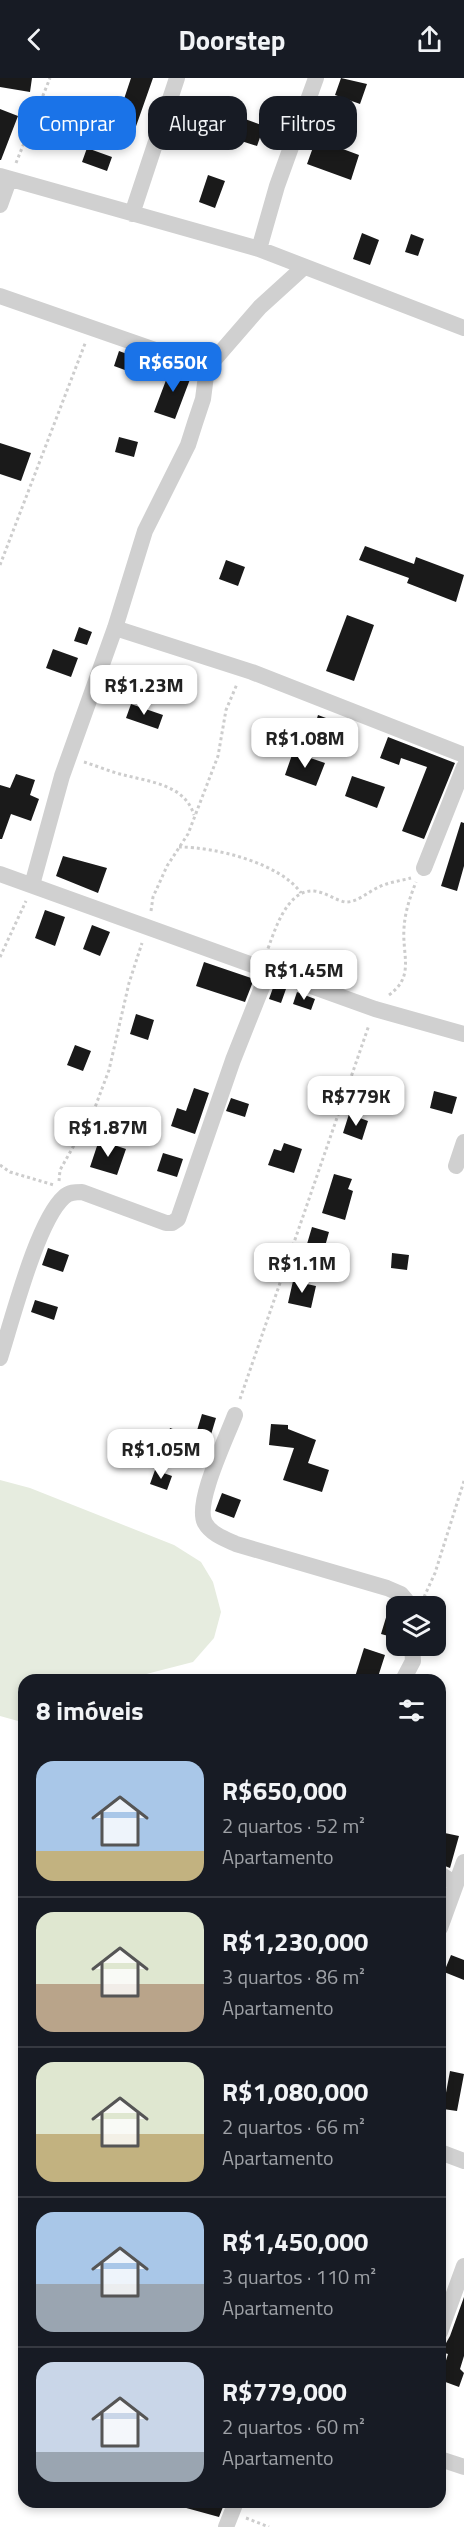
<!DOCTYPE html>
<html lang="pt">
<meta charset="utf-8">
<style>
:root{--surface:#171b24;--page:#242831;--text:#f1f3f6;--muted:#9ea1a6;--line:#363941;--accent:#1a73e8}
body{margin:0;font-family:"Titillium Web",sans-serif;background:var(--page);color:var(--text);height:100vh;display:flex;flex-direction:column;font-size:22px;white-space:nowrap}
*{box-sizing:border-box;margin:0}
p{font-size:20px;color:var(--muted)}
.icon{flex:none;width:33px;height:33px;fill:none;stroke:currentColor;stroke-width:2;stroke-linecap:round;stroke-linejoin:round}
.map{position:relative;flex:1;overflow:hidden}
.details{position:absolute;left:18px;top:1596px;width:428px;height:834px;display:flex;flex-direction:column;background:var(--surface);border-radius:18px;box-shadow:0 3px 9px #0003}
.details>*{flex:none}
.top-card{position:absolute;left:18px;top:18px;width:429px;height:54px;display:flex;gap:12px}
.controls{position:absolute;left:386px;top:1518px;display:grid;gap:12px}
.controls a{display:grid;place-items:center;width:60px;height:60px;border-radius:12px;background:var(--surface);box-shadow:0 3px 9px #0003;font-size:30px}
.price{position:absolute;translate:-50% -51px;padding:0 14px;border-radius:12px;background:#fff;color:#222;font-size:20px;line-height:39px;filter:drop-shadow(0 2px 3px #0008)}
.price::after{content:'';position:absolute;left:50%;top:36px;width:18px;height:14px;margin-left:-9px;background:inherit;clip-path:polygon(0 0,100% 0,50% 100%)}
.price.selected{background:var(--accent);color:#fff}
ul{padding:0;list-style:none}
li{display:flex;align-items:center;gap:18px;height:150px;padding:0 18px}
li+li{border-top:2px solid var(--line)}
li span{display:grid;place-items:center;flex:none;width:168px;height:120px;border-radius:18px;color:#555}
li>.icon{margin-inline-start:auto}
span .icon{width:72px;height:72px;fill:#fffc;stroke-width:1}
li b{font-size:26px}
h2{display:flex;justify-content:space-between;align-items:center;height:72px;padding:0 18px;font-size:26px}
.pill{padding:0 21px;border-radius:18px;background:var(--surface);box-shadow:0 3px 9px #0003;font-size:21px;line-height:54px}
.pill.selected{background:var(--accent);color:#fff}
header{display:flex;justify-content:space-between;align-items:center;height:78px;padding:0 18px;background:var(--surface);font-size:27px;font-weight:700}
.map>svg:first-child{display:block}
.green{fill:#e6ecdf}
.building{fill:#1a1a1a}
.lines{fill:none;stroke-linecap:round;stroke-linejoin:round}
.path{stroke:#cdcdcd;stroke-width:3;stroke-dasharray:3 3;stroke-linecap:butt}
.street{stroke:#d0d0d0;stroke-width:16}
</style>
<header><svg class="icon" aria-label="back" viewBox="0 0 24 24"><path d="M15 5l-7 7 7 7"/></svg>Doorstep<svg class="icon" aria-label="share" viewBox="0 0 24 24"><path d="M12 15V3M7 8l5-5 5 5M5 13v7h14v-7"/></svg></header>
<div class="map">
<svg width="464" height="2449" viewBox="0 0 464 2449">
<rect width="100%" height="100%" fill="#fff"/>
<path class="green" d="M0,1402L30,1410L174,1467L201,1484L213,1504L221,1534L214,1560L193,1584L123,1602H24V1641L18,1643L0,1638Z"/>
<path class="building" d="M0,0H32L30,14L0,9Z
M131,0H153L134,54L102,43L106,31L119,36Z
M341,0L367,6L360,26L335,17Z
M193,22L264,48L257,68L185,45Z
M0,31L18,38L1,82H0Z
M178,50L192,55L186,70L172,66Z
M316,61L359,77L351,102L307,86Z
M87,70L112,79L107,93L82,84Z
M208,97L225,103L215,130L199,124Z
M362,155L379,162L370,187L353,181Z
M411,156L424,161L418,178L405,174Z
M119,273L138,280L133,295L114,288Z
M171,289L192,296L175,341L154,334Z
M119,359L138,364L134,379L115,374Z
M0,365L31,375L21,403L0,396Z
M365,468L414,486L416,479L464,497L456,524L407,505L409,500L359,482Z
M226,482L245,489L238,508L219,501Z
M347,537L374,547L354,603L326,593Z
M79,549L92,554L87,567L74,563Z
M53,571L78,580L71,599L46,590Z
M131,626L163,637L158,651L126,640Z
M318,637L334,643L330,655L314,650Z
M388,659L455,685L424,761L402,753L427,689L401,680L399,687L380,680Z
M293,674L325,685L316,708L285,697Z
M16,696L35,702L30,717L39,721L31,743L11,736L2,761H0V707L10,710Z
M352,698L385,709L377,730L345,718Z
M461,744L464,745V788L457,813L441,808Z
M63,778L107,790L98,815L56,798Z
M45,832L65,839L55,868L35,860Z
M92,847L110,854L100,878L83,871Z
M204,884L254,901L245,924L196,908Z
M274,907L286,911L281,925L269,921Z
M297,914L315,921L311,932L293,926Z
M136,936L154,942L148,962L130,956Z
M75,967L91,973L83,993L67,987Z
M194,1010L209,1015L195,1056L171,1048L177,1030L186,1033Z
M434,1013L457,1019L452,1036L430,1030Z
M231,1020L249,1026L245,1039L226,1033Z
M349,1036L368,1043L362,1062L343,1055Z
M99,1062L126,1071L117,1097L90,1089Z
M284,1065L302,1071L294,1095L268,1087L274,1071L281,1073Z
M163,1075L183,1081L177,1099L157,1093Z
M334,1096L352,1101L348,1111L353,1113L345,1142L322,1135Z
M312,1149L329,1154L324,1172L307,1166Z
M48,1170L69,1177L63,1194L42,1187Z
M328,1174L344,1179L340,1194L324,1189Z
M392,1175L409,1177L407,1192L391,1190Z
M293,1203L316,1208L311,1230L288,1225Z
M35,1222L58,1229L54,1242L31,1234Z
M202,1336L216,1340L204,1380L165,1367L170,1350L195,1359Z
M271,1346L288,1347V1351L316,1362L308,1385L329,1392L322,1414L283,1402L294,1370L269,1367Z
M155,1392L172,1398L167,1412L150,1406Z
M222,1415L241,1422L234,1440L215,1433Z
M391,1523L396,1526V1560L381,1556Z
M364,1570L385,1577L377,1602H354Z
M440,1754L459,1758L450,1790L440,1786Z
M451,1877L464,1882V1902L444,1894Z
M450,1993L464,1996L457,2033L443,2031Z
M464,2219V2278L460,2291L464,2295L459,2309L440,2302L448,2276L441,2274L450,2258Z
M180,2424H225L219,2439L179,2428Z"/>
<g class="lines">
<path class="path" d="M16,85L50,0
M0,487L86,263
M84,684C97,688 111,694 124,697C151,704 185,707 194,737
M179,769C215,769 280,785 301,815
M151,833L153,819L167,788L188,756L218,678L226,632L237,606
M266,876C274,855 286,811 314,813C325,814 335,822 345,824C357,825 369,813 379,809C389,804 400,803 411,800
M0,879L26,823
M389,917C415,898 402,878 404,850C405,834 410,819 416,804
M0,1087L10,1094L54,1107
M59,1103L60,1092L94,1032L109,992L129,905L142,865
M240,1321L369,947
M424,1519L435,1495L464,1403
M246,2440L269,2449"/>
<path class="street" d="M0,98L259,171L464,250
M0,127L9,102
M132,136L177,0
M259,171L277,108L316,0
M0,218L207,290
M115,550L252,594L464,677
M424,790L464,689
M0,796L375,931L464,956
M32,807L62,698L115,550L145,453L188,367L195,345L203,321L207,290L260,229L304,189
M456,1088L464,1064
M0,1280C12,1243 37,1143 64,1119C69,1114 75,1114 82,1114L166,1145H172L178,1141L233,982L268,894
M235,1337C227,1359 194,1426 205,1445C211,1456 225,1461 236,1466L387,1510L401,1516L411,1528
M403,1602L413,1583L412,1568
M440,1796L456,1806
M440,1850L464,1784
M440,2074L464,2083
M440,2254L464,2188
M440,2381L464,2389
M226,2449L236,2424"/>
</g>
</svg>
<div class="controls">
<a><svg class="icon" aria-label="layers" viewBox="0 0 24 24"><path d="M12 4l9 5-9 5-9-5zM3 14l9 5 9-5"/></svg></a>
</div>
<b class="price selected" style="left:173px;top:315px">R$650K</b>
<b class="price" style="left:144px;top:638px">R$1.23M</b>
<b class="price" style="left:305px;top:691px">R$1.08M</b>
<b class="price" style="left:304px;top:923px">R$1.45M</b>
<b class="price" style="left:356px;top:1049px">R$779K</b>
<b class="price" style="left:108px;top:1080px">R$1.87M</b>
<b class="price" style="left:302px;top:1216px">R$1.1M</b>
<b class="price" style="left:161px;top:1402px">R$1.05M</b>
<div class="top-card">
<a class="pill selected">Comprar</a>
<a class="pill">Alugar</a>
<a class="pill">Filtros</a>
</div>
<section class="details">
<h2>8 imóveis<svg class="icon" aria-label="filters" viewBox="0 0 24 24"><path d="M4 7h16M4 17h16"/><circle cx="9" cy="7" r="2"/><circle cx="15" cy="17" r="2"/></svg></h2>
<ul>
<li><span style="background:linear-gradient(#a9c7e8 75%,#c2b280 0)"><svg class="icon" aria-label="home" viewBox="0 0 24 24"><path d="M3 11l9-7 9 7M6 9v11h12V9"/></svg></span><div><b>R$650,000</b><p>2 quartos · 52 m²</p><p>Apartamento</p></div></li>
<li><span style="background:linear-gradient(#dfe7d0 60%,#b9a48a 0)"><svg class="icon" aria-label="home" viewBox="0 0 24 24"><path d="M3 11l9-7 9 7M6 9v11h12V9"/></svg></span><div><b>R$1,230,000</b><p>3 quartos · 86 m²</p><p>Apartamento</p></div></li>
<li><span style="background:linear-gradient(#dfe7d0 60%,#c2b280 0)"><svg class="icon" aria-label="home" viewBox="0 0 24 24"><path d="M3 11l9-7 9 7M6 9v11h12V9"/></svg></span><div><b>R$1,080,000</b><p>2 quartos · 66 m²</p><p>Apartamento</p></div></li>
<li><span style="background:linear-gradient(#a9c7e8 60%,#9aa5b1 0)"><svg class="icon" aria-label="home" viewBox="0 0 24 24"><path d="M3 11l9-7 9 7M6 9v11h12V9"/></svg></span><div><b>R$1,450,000</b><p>3 quartos · 110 m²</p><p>Apartamento</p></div></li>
<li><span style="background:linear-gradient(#c9d6e8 75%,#9aa5b1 0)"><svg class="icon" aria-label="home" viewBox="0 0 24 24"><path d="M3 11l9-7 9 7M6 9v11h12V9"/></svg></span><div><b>R$779,000</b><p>2 quartos · 60 m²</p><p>Apartamento</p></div></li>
</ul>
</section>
</div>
